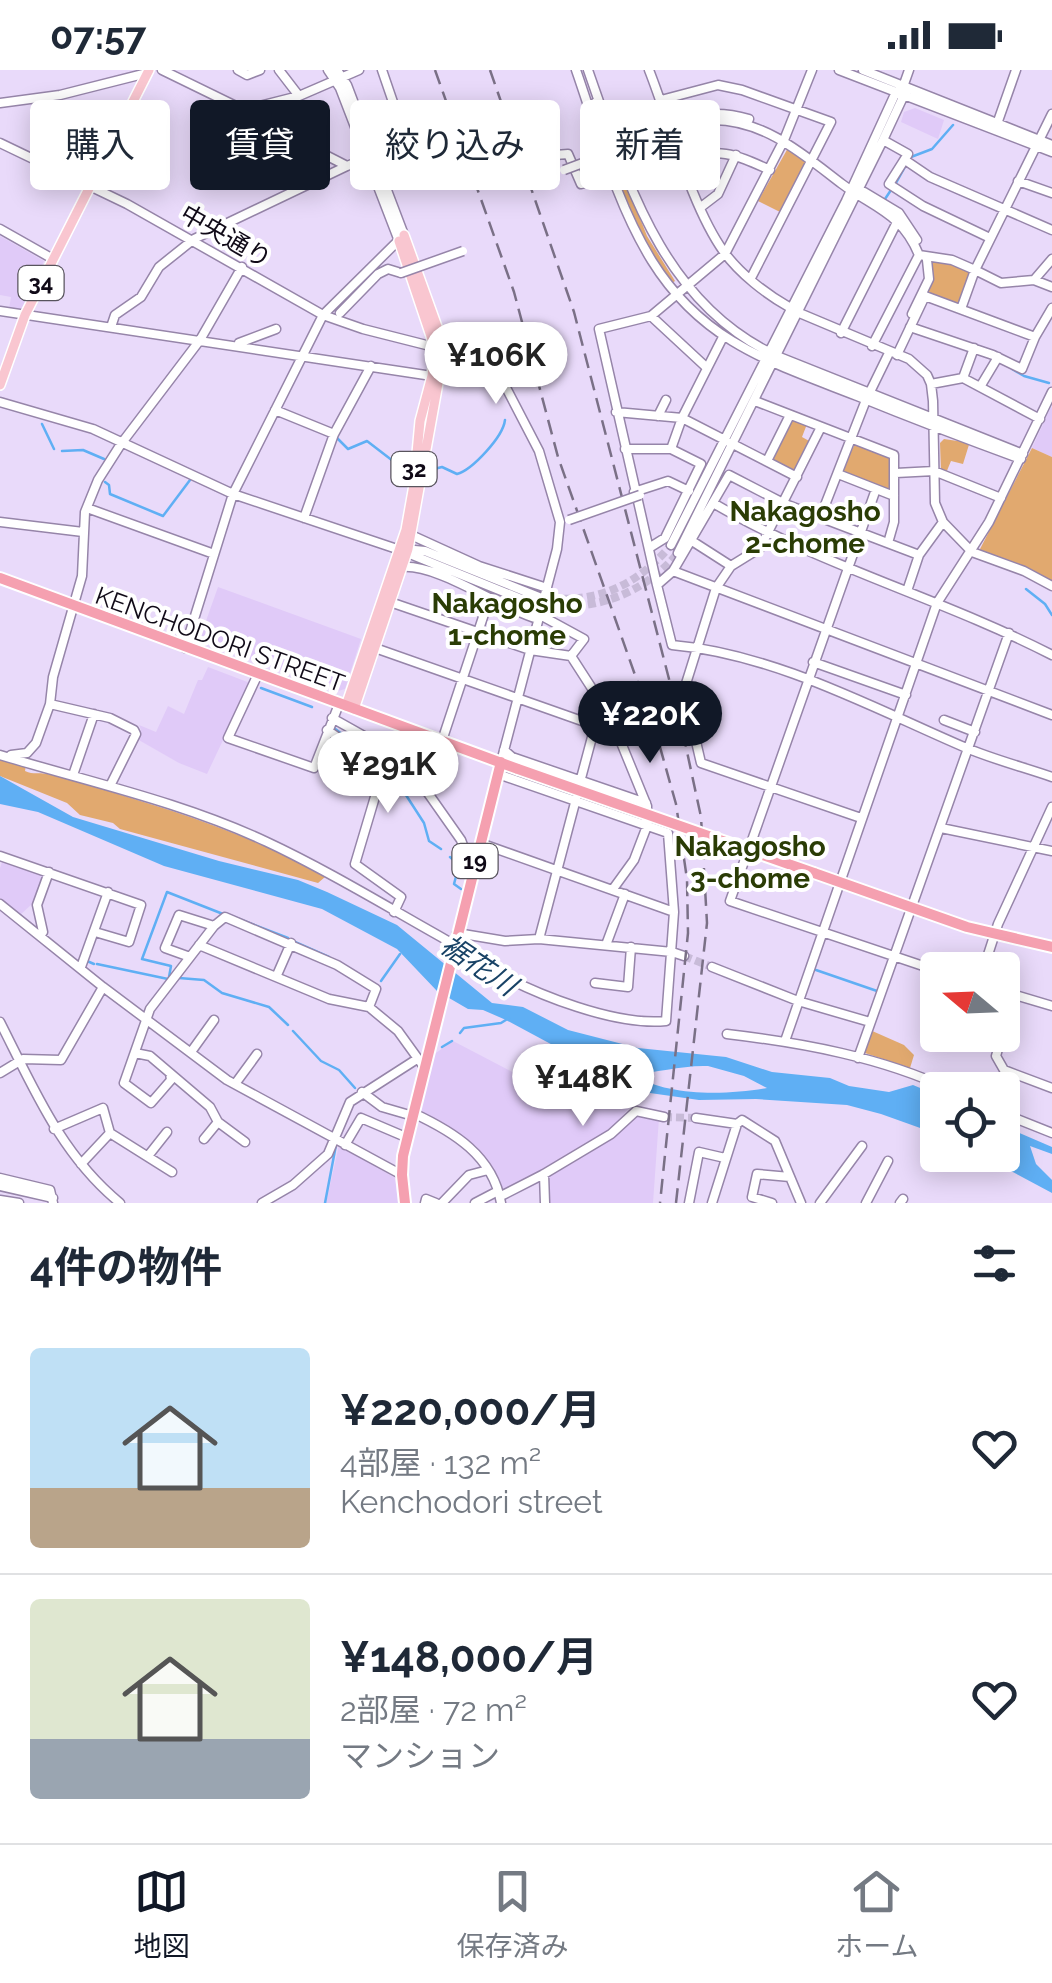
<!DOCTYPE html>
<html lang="ja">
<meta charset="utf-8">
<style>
:root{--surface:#fff;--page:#f6f6f7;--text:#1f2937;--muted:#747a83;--line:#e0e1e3;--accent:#111827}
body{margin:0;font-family:Raleway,"Noto Sans JP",sans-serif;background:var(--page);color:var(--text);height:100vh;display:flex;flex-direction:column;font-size:38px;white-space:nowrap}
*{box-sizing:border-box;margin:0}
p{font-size:32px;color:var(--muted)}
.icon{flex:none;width:55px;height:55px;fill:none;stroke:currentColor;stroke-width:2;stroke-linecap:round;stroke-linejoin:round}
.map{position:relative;height:1133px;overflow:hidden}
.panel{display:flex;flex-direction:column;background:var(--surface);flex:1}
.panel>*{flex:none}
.guide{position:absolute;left:30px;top:30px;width:992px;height:90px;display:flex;gap:20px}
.needle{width:65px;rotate:289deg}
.controls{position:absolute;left:920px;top:882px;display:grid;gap:20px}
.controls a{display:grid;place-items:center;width:100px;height:100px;border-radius:10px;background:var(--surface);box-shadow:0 5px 25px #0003;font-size:50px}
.price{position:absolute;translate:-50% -85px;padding:0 22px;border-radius:35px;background:#fff;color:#222;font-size:32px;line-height:65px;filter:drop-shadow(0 2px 5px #0008)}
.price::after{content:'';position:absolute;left:50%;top:60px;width:30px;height:22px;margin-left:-15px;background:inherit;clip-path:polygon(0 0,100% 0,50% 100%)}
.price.current{background:var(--accent);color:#fff}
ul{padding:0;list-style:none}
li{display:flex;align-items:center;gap:30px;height:250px;padding:0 30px}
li+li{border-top:2px solid var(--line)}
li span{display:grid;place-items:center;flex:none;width:280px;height:200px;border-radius:10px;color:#555}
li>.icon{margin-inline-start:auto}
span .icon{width:120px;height:120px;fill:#fffc;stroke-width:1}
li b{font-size:42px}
h2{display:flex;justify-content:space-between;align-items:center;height:120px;padding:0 30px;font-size:42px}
.tag{padding:0 35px;border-radius:10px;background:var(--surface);box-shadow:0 5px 25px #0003;font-size:35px;line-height:90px}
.tag.current{background:var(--accent);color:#fff}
.status{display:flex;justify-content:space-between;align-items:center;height:70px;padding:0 50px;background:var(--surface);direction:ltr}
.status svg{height:28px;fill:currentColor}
.menu{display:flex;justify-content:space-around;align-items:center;height:140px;border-top:2px solid var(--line);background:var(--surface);font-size:28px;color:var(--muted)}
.menu a{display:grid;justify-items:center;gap:5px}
.menu .current{color:var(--accent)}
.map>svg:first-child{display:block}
.built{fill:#e0caf8}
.green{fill:#e1a96f}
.water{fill:#5faff4;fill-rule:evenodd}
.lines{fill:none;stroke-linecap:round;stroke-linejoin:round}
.stream{stroke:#5faff4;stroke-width:2.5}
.minor-tunnel{stroke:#c8bbd8;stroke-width:8;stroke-dasharray:8 4;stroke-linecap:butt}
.minor-casing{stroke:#9685a9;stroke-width:11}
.major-casing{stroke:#fff;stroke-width:12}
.highway-casing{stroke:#fff;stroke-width:14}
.minor{stroke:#fff;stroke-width:8}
.major{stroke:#f9c6d0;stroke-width:9}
.highway{stroke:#f5a0b0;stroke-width:10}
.rail{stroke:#7a7086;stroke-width:2.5;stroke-dasharray:15 8;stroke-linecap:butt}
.minor-bridge-casing{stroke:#9685a9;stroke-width:11;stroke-linecap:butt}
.highway-bridge-casing{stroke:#fff;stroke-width:14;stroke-linecap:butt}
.minor-bridge{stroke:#fff;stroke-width:8}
.highway-bridge{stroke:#f5a0b0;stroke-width:10}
.labels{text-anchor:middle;stroke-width:8;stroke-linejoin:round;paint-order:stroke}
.shield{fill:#fff;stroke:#58545d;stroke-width:2.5}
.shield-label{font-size:22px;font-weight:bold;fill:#100a17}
.street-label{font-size:25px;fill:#100a17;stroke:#fff}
.neighbourhood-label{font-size:28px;font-weight:bold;fill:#2a3c05;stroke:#fff}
.water-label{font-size:28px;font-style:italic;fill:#194366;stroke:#fff}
</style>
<div class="status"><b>07:57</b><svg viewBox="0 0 49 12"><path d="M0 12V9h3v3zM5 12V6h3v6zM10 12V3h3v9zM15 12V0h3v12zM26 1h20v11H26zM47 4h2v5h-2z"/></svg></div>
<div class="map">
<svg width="1052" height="1133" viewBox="0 0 1052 1133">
<rect width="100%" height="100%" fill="#e9dafa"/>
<path class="built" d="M915,38L944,50L938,69L901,52L904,42Z
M0,166L44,191L21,241L9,239L11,227L0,225Z
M1051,337L1052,338V387L1032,378Z
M218,517L361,569L345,619L338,621L329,618L205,572L201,565Z
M208,597L250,613L207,704L179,693L137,669L141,660L139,655L156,662L168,636L184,644L198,610H202Z
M3,789L48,804L37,836L32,834L19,846L0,829V798Z
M453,971L537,1015L582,1032L629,1038L612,1059L538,1106L502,1123L484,1086L476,1076L420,1042L433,985Z
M633,1044L659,1048L653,1133H547L546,1105Z
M339,1075L395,1108L398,1133H326Z"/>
<path class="green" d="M788,78L807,94L782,143L758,131Z
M623,105L647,166L675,211L672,213L645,172L617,107Z
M929,190L957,194L972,203L958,235L926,224Z
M794,349L807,354L802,367L811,372L794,402L772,391L771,387Z
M972,365L963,394L951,391L946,403L941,401L940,373L944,369L964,372Z
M855,374L889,387L892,421L844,403L842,400Z
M1032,378L1052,387V513L979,481Z
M0,687L26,695L25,701C34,705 38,702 47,704C60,706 73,710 85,714C168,739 250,763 325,807L318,813L120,759L113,753L80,745L67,733L0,706Z
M870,960L904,975L914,985L910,998L862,982Z"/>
<path class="water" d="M0,706L73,747L219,791L298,810L327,822L397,855L492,933L523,937L568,960L638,978L726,987L772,1002L830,1008L849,1016L889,1022L913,1015L937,1025V1064L881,1044L847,1035L756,1029L699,1030L650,1023L627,1015L506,950L483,940L468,939L437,921L397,879L322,839L164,796L38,742L0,734ZM708,996L744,1006L767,1018C726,1025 667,1027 632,1004C657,1003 682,995 708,996Z
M1003,1056L1052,1077V1084L1030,1076L1036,1094L1052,1110V1123L981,1085H1002Z"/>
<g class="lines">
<path class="stream" d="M911,87L932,79L953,55
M896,113L906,95
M885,129L891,120
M1012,299L1024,306L1049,313
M42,354L54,379
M337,368L348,379L367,371L406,401
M62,381L83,380L104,389
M430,400L442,397L457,404C472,400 503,367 505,350
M105,412L109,415L110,424L163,446L190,410
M1026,519L1045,534L1052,545
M261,618L312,637
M334,658L360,678L389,713L404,722L424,753L429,771L441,779
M450,787L459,795L454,814L461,819
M229,845L288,868
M295,872L329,887
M87,891L94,894
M97,894L168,909
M816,900L877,921
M169,907L171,896L142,889L167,822L223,844
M179,908L204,910L222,923L269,937L288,955
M381,911L400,884
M293,961L321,991L339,1000L355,1018
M460,963L464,958L501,953L509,948
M442,977L452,971
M325,1133L336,1075"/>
<path class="minor-tunnel" d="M634,71L632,67L661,57
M539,527C594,535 636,517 671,475
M540,535C593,542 643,525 678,483
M684,886L712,897
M664,1047L696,1048"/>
<defs>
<path id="minor" d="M162,0L244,40L299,26L359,0
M238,0L247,5L260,0
M279,0L299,26
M328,0L340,18L399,171
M576,0C598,63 616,133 652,191C703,273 773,293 857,326C911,348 966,369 1021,389
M588,0C627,111 662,233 777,286L1023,384
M649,0C670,53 691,136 724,182C740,204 766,224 789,237
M812,0L784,70L725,184L651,246L599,259L657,515L673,501L729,405L785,434L919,485
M839,0L1052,82
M863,0L1052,75
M661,30L718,15L742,20L831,52L751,208
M596,32L616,90L610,97
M0,33L60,25L147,3
M249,40L257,50L347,96L367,88
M360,48L394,35L382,0
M675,51C701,43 722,41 749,49
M997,54L1016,0
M883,70L908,84L889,114L923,136L990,168
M0,73L127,134L323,245L363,259L450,281L499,304L539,381L560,452L557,479L501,692
M551,76L555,85L568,84L581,114L593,111
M617,76L644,71
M620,84C650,71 678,51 713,50C765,50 804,85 842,114C874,138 902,143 919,185
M682,90C720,77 734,84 770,100
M905,90L930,107L1052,160
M1018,111L1052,123
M864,122L899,143L917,170
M701,137L718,124L736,85
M0,159L53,189
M919,185L952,190L975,200L1052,44
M1052,189L1034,210L1052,217
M961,239L975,200L1001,213L1034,210
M0,241L432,306
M797,242L909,289L927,305L931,314L933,331L935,433L943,452L972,482L1024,501L1052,516
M340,243L378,204L388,199L401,203
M912,244L929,209L927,190
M651,246L706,297
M111,257L115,245L141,227L159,197L194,169L347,96
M910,257L993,285L1022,299L1035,267
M841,263L898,150
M239,273L276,259
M872,276L919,185
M897,285L925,226L1035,267L1052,238
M441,305L505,314
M963,308L974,278
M931,314L963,308L1040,349
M980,317L998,287
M755,331L894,385V452L888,473
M0,332L93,359L233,424L400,480L536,535
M275,340L334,364
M616,342L682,348L797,407
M658,346L666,330
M821,357L760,478L731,496L716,518L684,620L701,693L861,748
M625,379H671
M767,391L790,345
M896,403L934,401L1001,428
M838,404L894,426
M634,422L668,411L689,421
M713,433C821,496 941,528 1052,585
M87,438L214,484
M304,448L334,364L371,296
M820,448L866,330L889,283
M0,452L83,462
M411,465L479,496L547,518
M692,471L731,496
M671,475L846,131L896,22L903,17
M649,478L665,468L701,394L671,379L682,348L723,267
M404,479L425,481L539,527
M678,483L883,70L904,25L903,17L909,0
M402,497C439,494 499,538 538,549
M673,501L1052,645
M657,515L672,575C774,584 871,637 964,677C992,689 1023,697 1052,707
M907,521L919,485L943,452
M390,532L530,580L571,586L611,648L647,736V756L634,790L613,819
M540,545L584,569L571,586
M185,578L233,424L323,245L404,165L347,15L337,0
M375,578L619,664
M813,592L906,625
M258,604L228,668L314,698L339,634
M50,634L110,648L134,660L136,664L110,716
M332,648L364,666L391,699L423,716L461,770L472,800
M944,650L975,662
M327,660L352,677L380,710L355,794L401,827L394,842
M504,680L512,687L646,733
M0,685C89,712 182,732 267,772C327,800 384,835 441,867C459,877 475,890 492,900C537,925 615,956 666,951L674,842L480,773
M11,685L27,683L36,673L50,634L53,607L82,506L85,442L98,410L121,374L200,270L242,197
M498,704L668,763L674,842
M73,705L94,644
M580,712L595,656
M423,716L428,713L489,529
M576,729L539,869L672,882L684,886
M941,758L1052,781
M751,773L876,419
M0,786L141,835L129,872L95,862
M745,789L730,831L938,901
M0,834L103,917L227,1010L402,1105
M457,863L505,871L539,869
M40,865L43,862L37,835L49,802
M199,875L329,929L369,937L398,961L424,997
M606,875L625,824
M190,887L165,878L179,845L214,856
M81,897L108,822
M712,897L798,931L870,952
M983,900L998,854L1052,737
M277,905L291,873
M595,913L628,917L631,877
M1002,921L1052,936
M0,952C33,1017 61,1085 120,1133
M727,964C803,973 881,987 951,1020
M1002,964L1012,937L1009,923
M1002,965L996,986L1004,1000L1052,1018
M785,971L937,533L989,452L1052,322
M191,982L214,950
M135,983L150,986L170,1003L171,1010L151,1033L124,1013L150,939L214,856L225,847L337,895L376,919L369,937
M858,988L1009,563
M0,1003L23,989L61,990L103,917
M170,1003L210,1037L218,1052L245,1072
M235,1014L257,984
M362,1022L382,1037L413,1046
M413,1043C454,1062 493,1086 501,1133
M1002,1043L1052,1063
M696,1048L737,1054
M54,1059L103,1038L110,1063L172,1102
M204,1069L218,1052
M345,1075L361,1048L408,1068
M148,1086L167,1062
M81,1094L110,1063
M544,1104L545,1133
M0,1108L50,1120L53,1133
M0,1116L53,1128
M501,1126L544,1104L611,1064L636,1041L664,1047
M0,1130L19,1133
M262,1133L293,1115L328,1084L350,1032L417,989
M425,1133L426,1129L436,1133
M442,1133L469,1105L488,1100
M475,1133L498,1121
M689,1133L699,1082L725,1088
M712,1133L737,1054L742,1050L775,1071L801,1133
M772,1133L752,1127L757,1104L790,1107
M820,1133L862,1076
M866,1133L888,1091
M900,1133L903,1129"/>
<path id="major" d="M0,315L25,245L149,0
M346,636L406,460L414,415L420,351L432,306L435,278L399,171
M354,639L408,479L442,291L440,265L404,165"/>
<path id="highway" d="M0,508L518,699
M814,803L967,857L1052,877
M405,1133L402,1105L403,1086L501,692"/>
</defs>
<use href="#minor" class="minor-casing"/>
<use href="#major" class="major-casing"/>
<use href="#highway" class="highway-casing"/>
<use href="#minor" class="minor"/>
<use href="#major" class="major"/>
<use href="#highway" class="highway"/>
<path class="rail" d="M435,0L514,222L558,387L658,670L676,734L687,809L688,863L660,1133
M490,0L574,242L683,663L701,747L707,853L676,1133"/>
<defs>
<path id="minor-bridge" d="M661,57L675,51
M564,100L623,78
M401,203L463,181
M569,450L640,425"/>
<path id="highway-bridge" d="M518,699L814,803"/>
</defs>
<use href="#minor-bridge" class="minor-bridge-casing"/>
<use href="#highway-bridge" class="highway-bridge-casing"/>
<use href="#minor-bridge" class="minor-bridge"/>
<use href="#highway-bridge" class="highway-bridge"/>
</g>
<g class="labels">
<g class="shield">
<rect x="18.5" y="196" width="45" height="34" rx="8"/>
<rect x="391.5" y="382" width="45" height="34" rx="8"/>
<rect x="452.5" y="774" width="45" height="34" rx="8"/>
</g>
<g class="shield-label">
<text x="41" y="221">34</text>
<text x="414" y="407">32</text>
<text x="475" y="799">19</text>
</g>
<g class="street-label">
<text transform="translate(226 166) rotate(30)" y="9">中央通り</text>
<text transform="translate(220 569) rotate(20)" y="9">KENCHODORI STREET</text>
</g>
<g class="neighbourhood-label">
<text x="805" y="451">Nakagosho<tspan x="805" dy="32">2-chome</tspan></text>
<text x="507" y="543">Nakagosho<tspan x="507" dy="32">1-chome</tspan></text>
<text x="750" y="786">Nakagosho<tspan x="750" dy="32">3-chome</tspan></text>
</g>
<g class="water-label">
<text transform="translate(479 895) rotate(34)" y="10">裾花川</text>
</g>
</g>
</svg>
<div class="controls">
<a><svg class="needle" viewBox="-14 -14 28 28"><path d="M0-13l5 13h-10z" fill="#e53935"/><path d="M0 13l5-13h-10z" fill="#747a83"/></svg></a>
<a><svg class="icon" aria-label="locate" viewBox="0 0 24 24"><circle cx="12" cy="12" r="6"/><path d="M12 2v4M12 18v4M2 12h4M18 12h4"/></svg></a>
</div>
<b class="price" style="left:496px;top:337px">¥106K</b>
<b class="price current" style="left:650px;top:696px">¥220K</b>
<b class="price" style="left:388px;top:746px">¥291K</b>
<b class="price" style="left:583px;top:1059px">¥148K</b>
<div class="guide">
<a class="tag">購入</a>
<a class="tag current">賃貸</a>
<a class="tag">絞り込み</a>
<a class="tag">新着</a>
</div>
</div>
<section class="panel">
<h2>4件の物件<svg class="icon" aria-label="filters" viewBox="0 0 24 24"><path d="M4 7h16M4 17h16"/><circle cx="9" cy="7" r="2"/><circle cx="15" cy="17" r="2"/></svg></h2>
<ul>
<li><span style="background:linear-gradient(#bfe0f5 70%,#b9a48a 0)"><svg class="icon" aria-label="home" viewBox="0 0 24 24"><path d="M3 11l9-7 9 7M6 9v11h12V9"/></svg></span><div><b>¥220,000/月</b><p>4部屋 · 132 m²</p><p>Kenchodori street</p></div><svg class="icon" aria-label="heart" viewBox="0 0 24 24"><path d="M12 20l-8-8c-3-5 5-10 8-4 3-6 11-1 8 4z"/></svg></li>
<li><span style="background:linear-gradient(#dfe7d0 70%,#9aa5b1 0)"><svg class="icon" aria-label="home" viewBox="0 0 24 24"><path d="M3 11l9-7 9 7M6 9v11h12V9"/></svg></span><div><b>¥148,000/月</b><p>2部屋 · 72 m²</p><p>マンション</p></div><svg class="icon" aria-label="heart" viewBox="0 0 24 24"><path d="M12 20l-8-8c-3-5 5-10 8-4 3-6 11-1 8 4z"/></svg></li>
</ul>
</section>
<nav class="menu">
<a class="current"><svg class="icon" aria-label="map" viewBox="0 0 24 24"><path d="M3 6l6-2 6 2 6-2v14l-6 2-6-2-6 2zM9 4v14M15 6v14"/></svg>地図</a>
<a><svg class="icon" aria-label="saved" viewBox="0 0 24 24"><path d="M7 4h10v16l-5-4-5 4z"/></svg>保存済み</a>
<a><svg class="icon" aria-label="home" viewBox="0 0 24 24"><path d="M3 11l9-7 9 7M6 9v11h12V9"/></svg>ホーム</a>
</nav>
